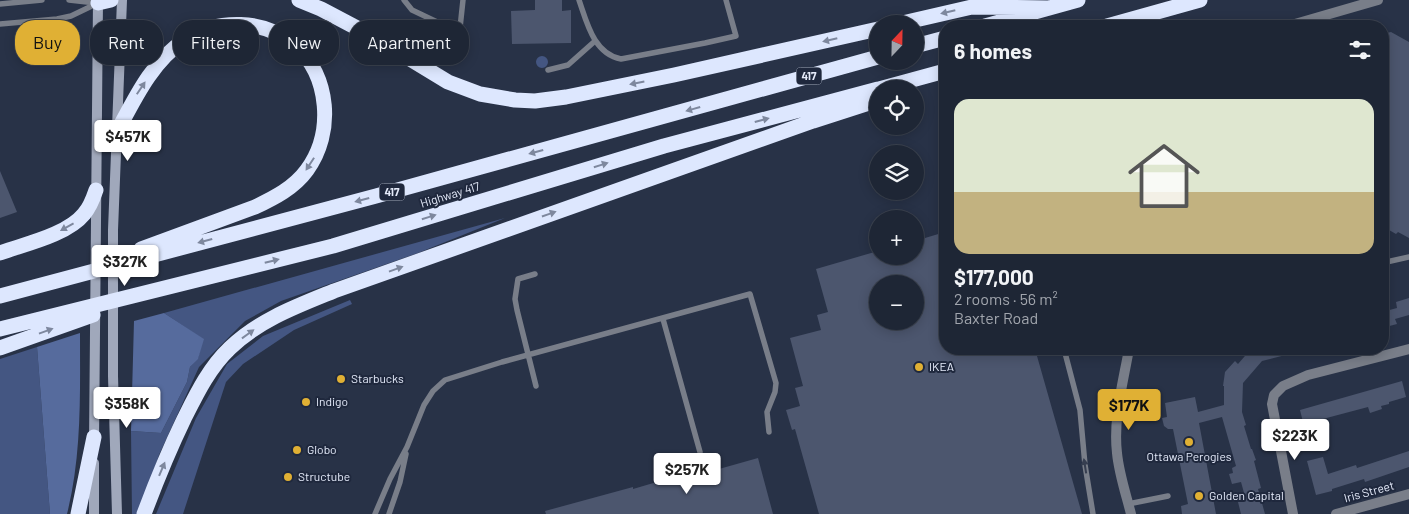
<!DOCTYPE html>
<meta charset="utf-8">
<style>
:root{--surface:#1e2635;--page:#2b3241;--text:#f1f3f6;--muted:#a1a5ad;--line:#3c4350;--accent:#e0b034}
body{margin:0;font-family:Barlow,sans-serif;background:var(--page);color:var(--text);height:100vh;display:flex;flex-direction:column;font-size:19px;white-space:nowrap}
*{box-sizing:border-box;margin:0}
p{font-size:16px;color:var(--muted)}
.icon{flex:none;width:28px;height:28px;fill:none;stroke:currentColor;stroke-width:2;stroke-linecap:round;stroke-linejoin:round}
.map{position:relative;flex:1;overflow:hidden}
.panel{position:absolute;left:939px;top:20px;width:450px;height:335px;display:flex;flex-direction:column;background:var(--surface);border-radius:20px;box-shadow:0 2px 12px #0003,0 0 0 1px var(--line)}
.panel>*{flex:none}
.guide{position:absolute;left:15px;top:20px;width:475px;height:45px;display:flex;gap:10px}
.needle{width:32px;rotate:22deg}
.buttons{position:absolute;left:869px;top:15px;display:grid;gap:10px}
.buttons a{display:grid;place-items:center;width:55px;height:55px;border-radius:50%;background:var(--surface);box-shadow:0 2px 12px #0003,0 0 0 1px var(--line);font-size:25px}
.price{position:absolute;translate:-50% -42px;padding:0 11px;border-radius:5px;background:#fff;color:#222;font-size:16px;line-height:32px;filter:drop-shadow(0 1px 2px #0008)}
.price::after{content:'';position:absolute;left:50%;top:30px;width:15px;height:11px;margin-left:-8px;background:inherit;clip-path:polygon(0 0,100% 0,50% 100%)}
.price.active{background:var(--accent);color:#111}
ul{padding:0;list-style:none}
li{display:grid;align-content:center;gap:10px;height:265px;padding:0 15px}
li span{display:grid;place-items:center;height:155px;border-radius:15px;color:#555}
li>.icon{margin-inline-start:auto}
span .icon{width:90px;height:90px;fill:#fffc;stroke-width:1}
li b{font-size:21px}
h2{display:flex;justify-content:space-between;align-items:center;height:60px;padding:0 15px;font-size:21px}
.pill{padding:0 18px;border-radius:20px;background:var(--surface);box-shadow:0 2px 12px #0003,0 0 0 1px var(--line);font-size:18px;line-height:45px}
.pill.active{background:var(--accent);color:#111}
.map>svg:first-child{display:block}
.green{fill:#445682}
.forest{fill:#566b9d}
.building{fill:#4c566e;fill-rule:evenodd}
.lines{fill:none;stroke-linecap:round;stroke-linejoin:round}
.service{stroke:#797e89;stroke-width:5.5}
.minor{stroke:#797e89;stroke-width:10}
.tertiary{stroke:#797e89;stroke-width:10}
.secondary{stroke:#a0a8bb;stroke-width:10}
.motorway{stroke:#dde7fe;stroke-width:15}
.oneway{fill:#7e889e}
.oneway2{fill:#363e50}
.poi-dot{fill:#e0b034;stroke:#1f283d;stroke-width:2}
.labels{text-anchor:middle;stroke-width:4;stroke-linejoin:round;paint-order:stroke}
.shield{fill:#1f283d;stroke:#a9b0c1;stroke-width:1}
.shield-label{font-size:11px;font-weight:bold;fill:#e4eaf9}
.street-label{font-size:12px;fill:#e4eaf9;stroke:#1f283d}
.poi-label{font-size:12px;fill:#e4eaf9;stroke:#1f283d;text-anchor:start}
</style>
<div class="map">
<svg width="1409" height="514" viewBox="0 0 1409 514">
<rect width="100%" height="100%" fill="#283247"/>
<path class="green" d="M536 62a6 6 0 1 1 12 0a6 6 0 1 1-12 0Z
M505,218L418,253L281,301L245,321L199,367L159,455L139,514H132L131,431L161,433L187,382L190,367L198,358L203,339L164,313Z
M350,300L352,304L294,330L243,364L226,382L183,514H156L196,418L227,364L263,336Z
M37,347L50,514H0V359Z"/>
<path class="forest" d="M164,313L204,339L198,359L190,367L187,382L161,433L131,431L134,321Z
M80,333C80,393 82,455 67,514H50L37,347Z"/>
<path class="building" d="M535,0H562V11L571,10V43L512,44L511,11L535,10Z
M1391,32L1409,42V238L1398,232L1396,234L1382,226V34Z
M0,171L17,212L0,218Z
M945,232V349H1035L1082,514H819L795,429L792,430L786,410L800,406L795,388L803,386L790,338L821,330L817,315L828,312L816,269L878,251V256H915V241ZM878,284H915V321H878Z
M1409,298V315L1395,319L1397,324L1382,328V312L1397,308L1396,302Z
M1251,349H1297V352L1262,361L1243,383L1242,412L1246,425L1244,426L1251,449H1252L1256,460L1254,461L1261,488L1258,489L1265,514H1241L1238,502L1246,500L1241,482L1232,484L1229,474L1233,473L1232,468L1236,466L1222,417L1199,423L1216,514H1182L1181,506L1188,504L1173,429H1168L1164,426L1162,418L1167,417L1165,403L1195,397L1198,412L1224,405V386H1223L1225,372L1235,361L1238,364Z
M1402,381L1406,397L1389,402V404L1381,406L1382,409L1370,413L1368,407L1319,420L1323,434L1307,438L1300,410Z
M1409,451V467L1365,482L1364,479L1332,489V491L1316,495L1307,461L1323,457L1328,474L1356,465L1357,468Z
M758,458L773,514H546L545,511L633,487V489L667,479L671,481L686,477V474L718,466L719,469Z"/>
<g class="lines">
<path class="service" d="M69,0L96,3
M404,0L412,10L456,31L460,28L463,0
M579,0C587,23 594,54 621,59L705,43L736,36L726,0
M0,4L42,0
M0,24L57,19L71,16L98,3
M548,70L568,65L595,41
M1382,263L1409,257
M535,274L518,279L515,299L517,310L536,386
M663,319L700,452
M1064,349L1080,410L1085,465L1093,514
M1121,396L1157,401
M1128,504L1168,496
M375,514L390,479L407,447L424,405L433,391L445,380L502,362L750,294L776,383L775,392L767,412L769,432
M389,514L400,482L406,454"/>
<path class="minor" d="M1288,26L1378,0
M1129,349C1123,383 1113,419 1117,453C1119,474 1126,494 1131,514
M1293,514L1272,404L1274,395L1283,386L1308,375L1409,349"/>
<path class="tertiary" d="M1336,514L1409,494"/>
<path class="secondary" d="M94,443L98,0
M94,514V463
M117,514L113,376V230L122,0"/>
<path class="motorway" d="M299,0L321,9L374,37L448,82L480,94L515,100L535,101L566,97L674,75L878,29
M98,3L111,0
M898,24L972,7L1048,8
M985,26L1078,0
M1107,26L1200,0
M915,46L945,38
M879,89L945,71
M118,130C135,98 153,60 185,40C218,18 264,19 295,45C330,76 334,133 307,170C294,188 274,198 255,207L141,249
M0,253C25,244 67,235 84,214C90,207 93,199 96,190
M0,296L376,196L878,57
M0,329L333,246L664,146L878,89
M0,348L93,315
M78,514L94,437
M144,514C156,482 169,450 184,419C197,393 209,368 230,348C259,320 297,306 334,291L813,121L878,100"/>
</g>
<defs><path id="oneway-solid" d="M-6-.8H1V-3.2L6.5 0L1 3.2V.8H-6Z" transform="scale(1.25)"/></defs>
<g class="oneway">
<use href="#oneway-solid" transform="translate(948 12) rotate(167)"/>
<use href="#oneway-solid" transform="translate(830 40) rotate(167)"/>
<use href="#oneway-solid" transform="translate(637 83) rotate(169)"/>
<use href="#oneway-solid" transform="translate(141 88) rotate(-56)"/>
<use href="#oneway-solid" transform="translate(693 109) rotate(164)"/>
<use href="#oneway-solid" transform="translate(762 120) rotate(-15)"/>
<use href="#oneway-solid" transform="translate(536 152) rotate(165)"/>
<use href="#oneway-solid" transform="translate(310 164) rotate(123)"/>
<use href="#oneway-solid" transform="translate(601 165) rotate(-17)"/>
<use href="#oneway-solid" transform="translate(362 200) rotate(165)"/>
<use href="#oneway-solid" transform="translate(549 214) rotate(-19)"/>
<use href="#oneway-solid" transform="translate(429 217) rotate(-17)"/>
<use href="#oneway-solid" transform="translate(67 227) rotate(151)"/>
<use href="#oneway-solid" transform="translate(205 241) rotate(165)"/>
<use href="#oneway-solid" transform="translate(272 261) rotate(-14)"/>
<use href="#oneway-solid" transform="translate(396 269) rotate(-20)"/>
<use href="#oneway-solid" transform="translate(46 331) rotate(-20)"/>
<use href="#oneway-solid" transform="translate(248 334) rotate(-36)"/>
<use href="#oneway-solid" transform="translate(162 469) rotate(-67)"/>
</g>
<use class="oneway2" href="#oneway-solid" transform="translate(1085 466) rotate(-99)"/>
<g class="poi-dot">
<circle cx="919" cy="367" r="5"/>
<circle cx="341" cy="379" r="5"/>
<circle cx="306" cy="402" r="5"/>
<circle cx="1189" cy="442" r="5"/>
<circle cx="297" cy="450" r="5"/>
<circle cx="288" cy="477" r="5"/>
<circle cx="1199" cy="496" r="5"/>
</g>
<g class="labels">
<g class="shield">
<rect x="796.5" y="67.5" width="25" height="17" rx="4"/>
<rect x="379.5" y="183.5" width="25" height="17" rx="4"/>
</g>
<g class="shield-label">
<text x="809" y="80">417</text>
<text x="392" y="196">417</text>
</g>
<g class="street-label">
<text transform="translate(450 195) rotate(-17)" y="4">Highway 417</text>
<text transform="translate(1369 492) rotate(-15)" y="4">Iris Street</text>
</g>
<g class="poi-label">
<text x="929" y="371">IKEA</text>
<text x="351" y="383">Starbucks</text>
<text x="316" y="406">Indigo</text>
<text x="307" y="454">Globo</text>
<text x="1189" y="461" text-anchor="middle">Ottawa Perogies</text>
<text x="298" y="481">Structube</text>
<text x="1209" y="500">Golden Capital</text>
</g>
</g>
</svg>
<div class="buttons">
<a><svg class="needle" viewBox="-14 -14 28 28"><path d="M0-13l5 13h-10z" fill="#e53935"/><path d="M0 13l5-13h-10z" fill="#a1a5ad"/></svg></a>
<a><svg class="icon" aria-label="locate" viewBox="0 0 24 24"><circle cx="12" cy="12" r="6"/><path d="M12 2v4M12 18v4M2 12h4M18 12h4"/></svg></a>
<a><svg class="icon" aria-label="layers" viewBox="0 0 24 24"><path d="M12 4l9 5-9 5-9-5zM3 14l9 5 9-5"/></svg></a>
<a>+</a>
<a>−</a>
</div>
<b class="price" style="left:128px;top:162px">$457K</b>
<b class="price" style="left:125px;top:287px">$327K</b>
<b class="price" style="left:127px;top:429px">$358K</b>
<b class="price active" style="left:1129px;top:431px">$177K</b>
<b class="price" style="left:1295px;top:461px">$223K</b>
<b class="price" style="left:687px;top:495px">$257K</b>
<div class="guide">
<a class="pill active">Buy</a>
<a class="pill">Rent</a>
<a class="pill">Filters</a>
<a class="pill">New</a>
<a class="pill">Apartment</a>
</div>
<section class="panel">
<h2>6 homes<svg class="icon" aria-label="filters" viewBox="0 0 24 24"><path d="M4 7h16M4 17h16"/><circle cx="9" cy="7" r="2"/><circle cx="15" cy="17" r="2"/></svg></h2>
<ul>
<li><span style="background:linear-gradient(#dfe7d0 60%,#c2b280 0)"><svg class="icon" aria-label="home" viewBox="0 0 24 24"><path d="M3 11l9-7 9 7M6 9v11h12V9"/></svg></span><div><b>$177,000</b><p>2 rooms · 56 m²</p><p>Baxter Road</p></div></li>
</ul>
</section>
</div>
